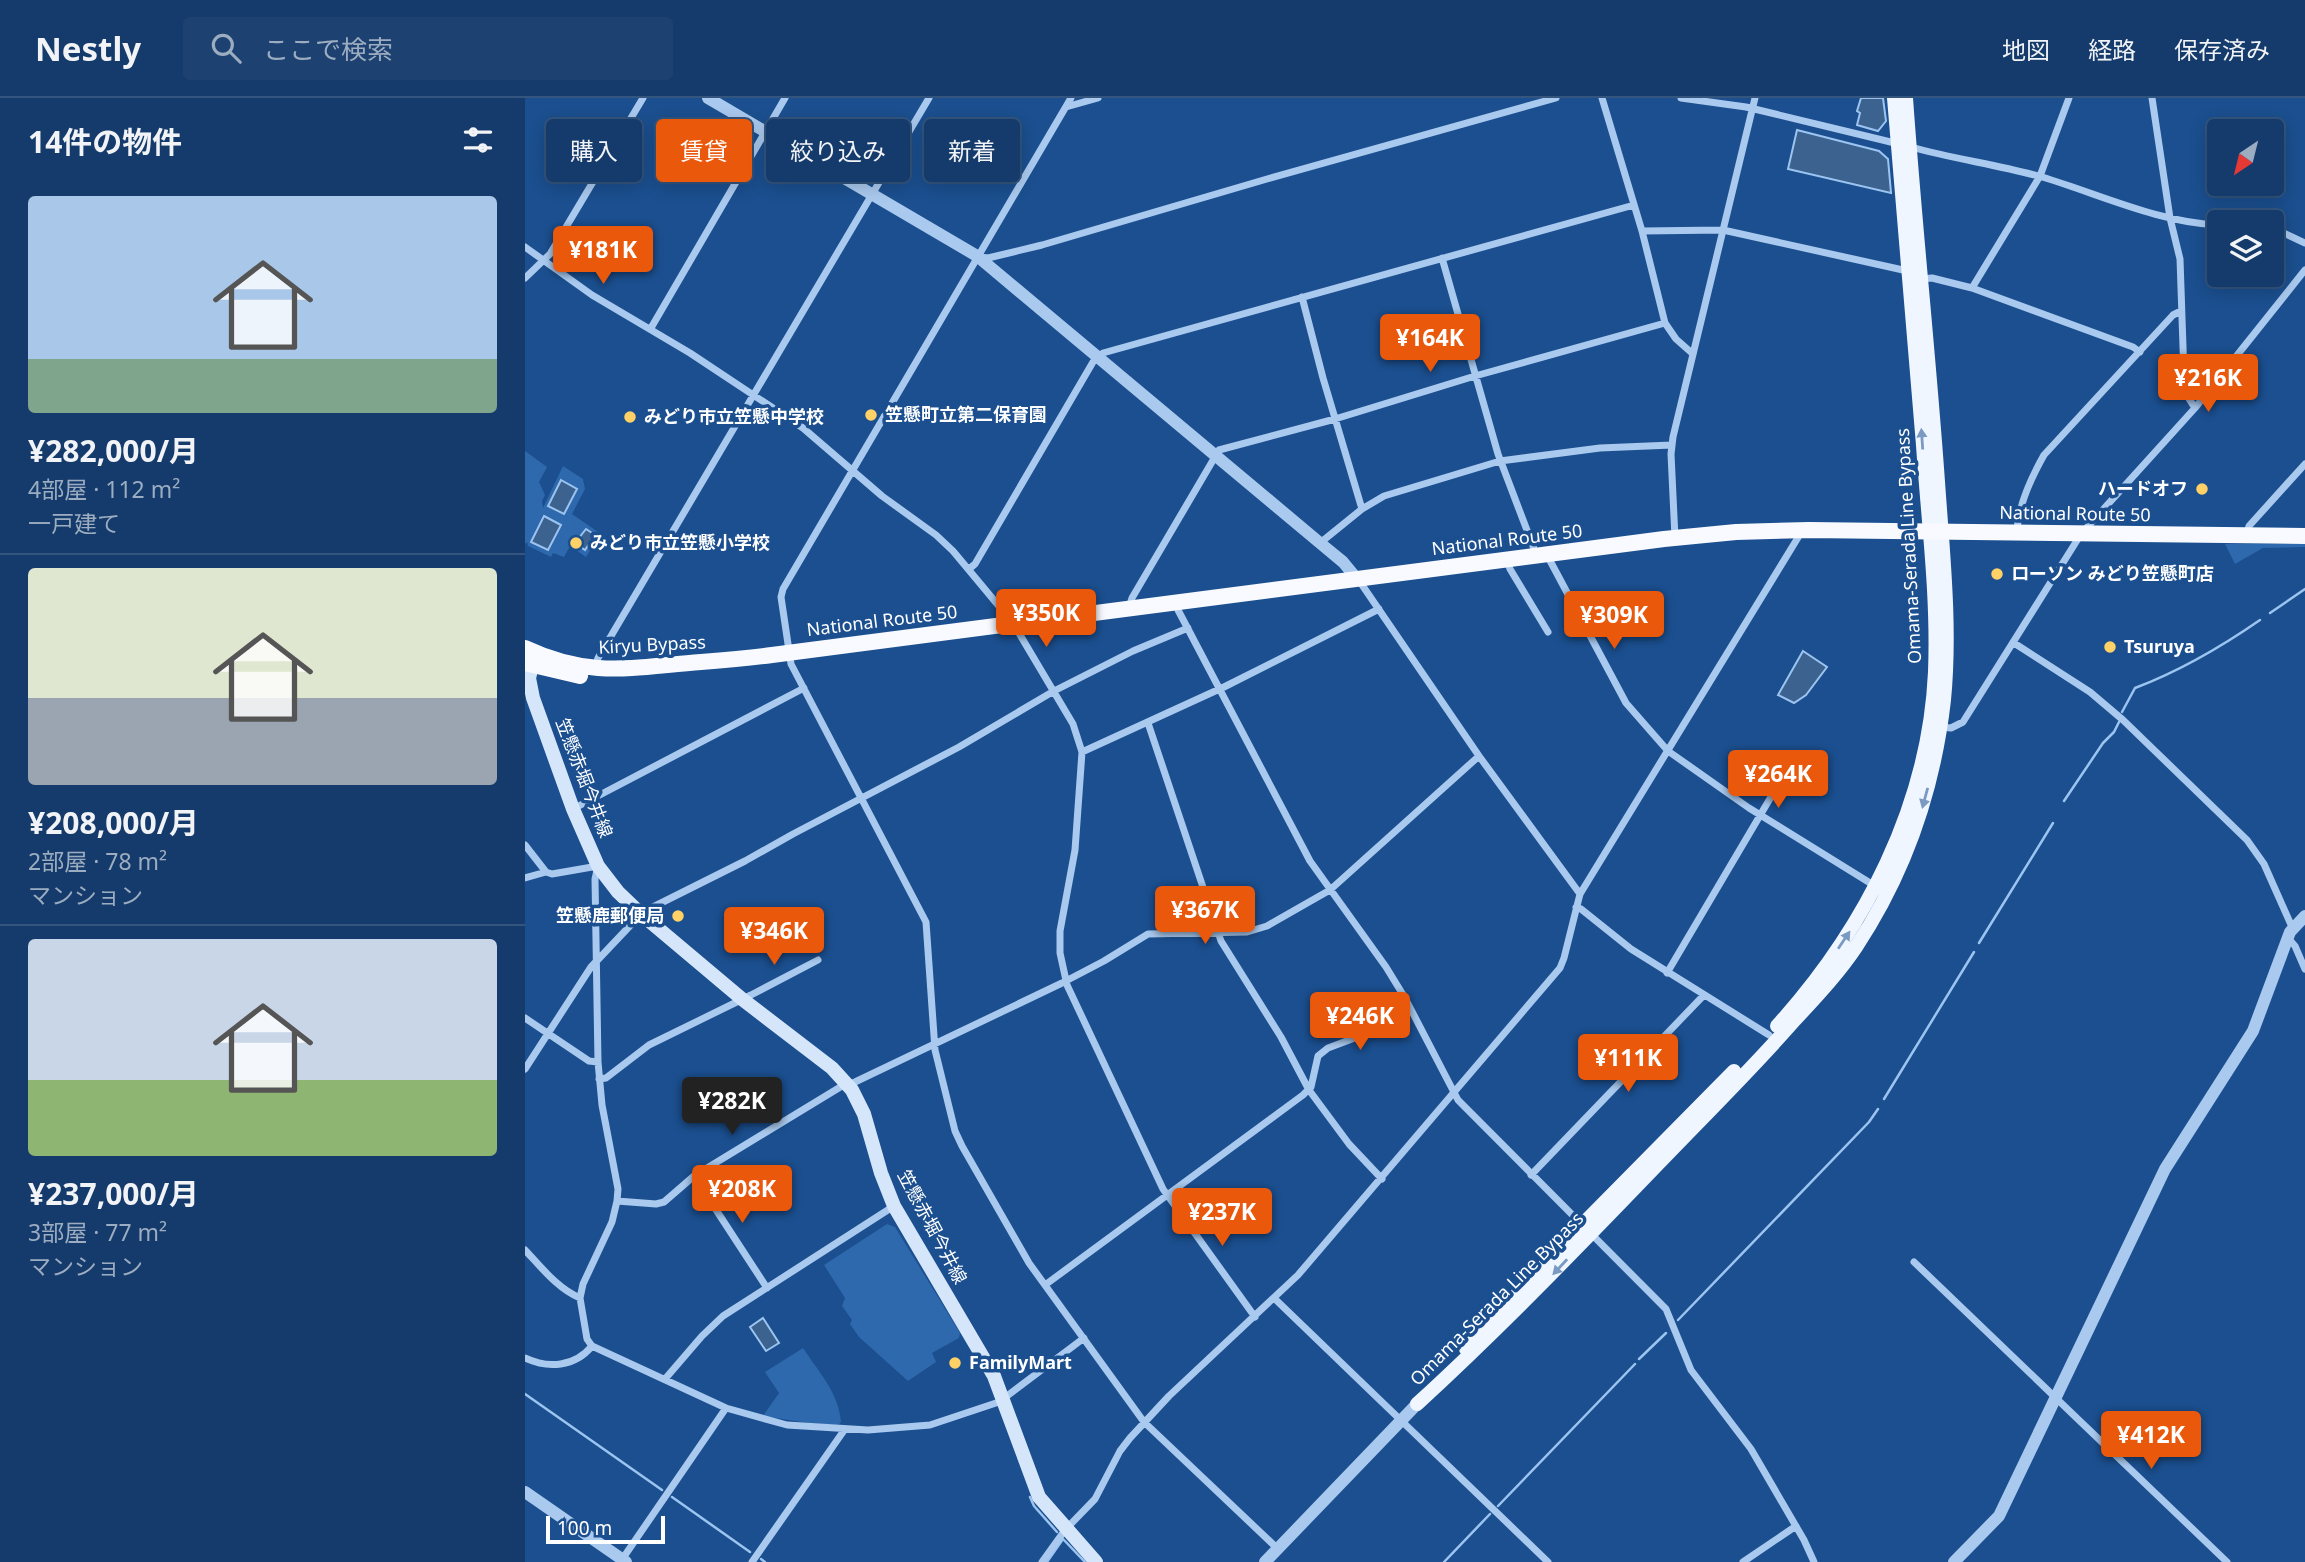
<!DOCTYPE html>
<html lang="ja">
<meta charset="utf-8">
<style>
:root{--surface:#143b6b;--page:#1d4271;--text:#f1f3f6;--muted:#9dadc1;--line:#33557e;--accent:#ea580c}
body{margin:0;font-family:"Noto Sans","Noto Sans JP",sans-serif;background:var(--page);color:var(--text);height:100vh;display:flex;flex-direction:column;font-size:26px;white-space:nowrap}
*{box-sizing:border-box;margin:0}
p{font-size:23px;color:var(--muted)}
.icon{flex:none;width:38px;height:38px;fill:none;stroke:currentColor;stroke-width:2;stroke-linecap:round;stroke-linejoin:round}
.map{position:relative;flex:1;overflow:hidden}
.details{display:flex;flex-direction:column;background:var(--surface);width:525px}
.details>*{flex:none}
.banner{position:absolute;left:21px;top:21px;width:665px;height:63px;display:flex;gap:14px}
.needle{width:46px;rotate:215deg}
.controls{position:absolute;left:1682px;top:21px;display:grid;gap:14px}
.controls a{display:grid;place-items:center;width:77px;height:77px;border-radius:7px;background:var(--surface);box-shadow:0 4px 18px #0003,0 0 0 2px var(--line);font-size:35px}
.scale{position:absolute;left:21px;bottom:18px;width:119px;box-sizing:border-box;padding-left:7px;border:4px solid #fff;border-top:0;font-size:19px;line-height:24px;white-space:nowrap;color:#fff;-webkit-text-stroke:5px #1b4f8f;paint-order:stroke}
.price{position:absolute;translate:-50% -60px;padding:0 16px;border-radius:7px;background:var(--accent);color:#fff;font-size:23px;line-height:46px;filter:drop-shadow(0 2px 4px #0008)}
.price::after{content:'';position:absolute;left:50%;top:42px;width:21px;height:16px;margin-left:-10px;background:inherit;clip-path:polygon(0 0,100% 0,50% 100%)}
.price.on{background:#222;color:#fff}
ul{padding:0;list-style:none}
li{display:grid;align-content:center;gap:14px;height:371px;padding:0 28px}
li+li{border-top:2px solid var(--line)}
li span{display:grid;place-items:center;height:217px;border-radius:7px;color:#555}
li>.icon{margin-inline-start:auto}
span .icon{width:126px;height:126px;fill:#fffc;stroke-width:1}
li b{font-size:30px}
h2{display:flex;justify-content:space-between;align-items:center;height:84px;padding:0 28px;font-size:30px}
.chip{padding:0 24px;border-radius:7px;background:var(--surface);box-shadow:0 4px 18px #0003,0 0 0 2px var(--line);font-size:24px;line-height:63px}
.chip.on{background:var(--accent);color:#fff}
header{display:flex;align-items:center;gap:42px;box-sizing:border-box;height:98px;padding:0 35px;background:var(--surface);border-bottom:2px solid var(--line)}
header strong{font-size:33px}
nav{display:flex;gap:38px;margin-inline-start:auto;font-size:24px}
.search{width:490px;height:63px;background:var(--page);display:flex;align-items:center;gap:18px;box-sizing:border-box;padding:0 24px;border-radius:7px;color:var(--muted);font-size:26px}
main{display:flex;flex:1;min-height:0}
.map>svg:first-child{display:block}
.green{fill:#2e69ad}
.water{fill:#3c6290;stroke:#9cc4f0;stroke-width:2}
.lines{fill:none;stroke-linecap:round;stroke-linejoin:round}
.stream{stroke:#9cc4f0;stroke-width:2.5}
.minor{stroke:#a9c9ee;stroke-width:7}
.tertiary{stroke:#a9c9ee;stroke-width:12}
.secondary{stroke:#d6e6fa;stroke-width:14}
.primary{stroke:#f0f6ff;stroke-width:14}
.trunk{stroke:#f8faff;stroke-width:16}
.oneway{fill:#7b9ac1}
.poi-dot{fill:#ffd166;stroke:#1b4f8f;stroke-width:2.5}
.labels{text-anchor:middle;stroke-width:7;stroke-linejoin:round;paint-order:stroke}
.poi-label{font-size:18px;font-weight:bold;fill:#fff;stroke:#1b4f8f;text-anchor:start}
.street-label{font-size:18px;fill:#fff;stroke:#1b4f8f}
</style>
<header>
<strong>Nestly</strong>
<div class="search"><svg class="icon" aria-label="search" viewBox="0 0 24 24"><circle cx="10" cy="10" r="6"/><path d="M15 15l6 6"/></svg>ここで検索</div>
<nav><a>地図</a><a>経路</a><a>保存済み</a></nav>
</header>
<main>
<section class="details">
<h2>14件の物件<svg class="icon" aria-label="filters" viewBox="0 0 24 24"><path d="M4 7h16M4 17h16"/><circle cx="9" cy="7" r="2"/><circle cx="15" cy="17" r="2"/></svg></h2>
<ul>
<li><span style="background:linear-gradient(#a9c7e8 75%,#7fa58c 0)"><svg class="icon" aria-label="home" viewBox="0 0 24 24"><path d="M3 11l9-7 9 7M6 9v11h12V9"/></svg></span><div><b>¥282,000/月</b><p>4部屋 · 112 m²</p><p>一戸建て</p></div></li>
<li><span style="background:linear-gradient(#dfe7d0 60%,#9aa5b1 0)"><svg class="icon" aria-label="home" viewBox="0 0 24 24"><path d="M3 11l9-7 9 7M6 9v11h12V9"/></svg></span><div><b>¥208,000/月</b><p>2部屋 · 78 m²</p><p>マンション</p></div></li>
<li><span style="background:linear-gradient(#c9d6e8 65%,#8fb573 0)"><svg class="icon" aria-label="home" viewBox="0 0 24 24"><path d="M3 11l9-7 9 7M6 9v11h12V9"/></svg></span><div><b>¥237,000/月</b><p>3部屋 · 77 m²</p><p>マンション</p></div></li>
</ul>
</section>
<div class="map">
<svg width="1780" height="1464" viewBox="0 0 1780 1464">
<rect width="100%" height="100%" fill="#1b4f8f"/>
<path class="green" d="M0,353L22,369L14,384L20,397L17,403L18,410L38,368L58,381L60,391L47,416L76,436L61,459L45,448L39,459L28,455L26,459L3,448L2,444L0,446Z
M1700,446H1780V449L1738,450L1710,466Z
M362,1126L370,1129L435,1235L434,1240L407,1255L411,1264L383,1283L334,1239L325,1226L327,1222L317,1208L320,1200L299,1167Z
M278,1250C293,1273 314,1295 316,1324L313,1327L283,1325L238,1318L254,1295L240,1274Z"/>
<path class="water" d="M1336,0H1358L1361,23L1353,33L1332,27L1335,15L1332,13Z
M1272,32L1354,53L1363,61L1366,95L1263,71Z
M36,382L52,391L39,416L23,408Z
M19,418L36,427L23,452L6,444Z
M61,431L70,437L60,452L50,445Z
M1278,553L1302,569L1281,597L1269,605L1253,597Z
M238,1220L254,1245L241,1253L225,1229Z"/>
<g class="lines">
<path class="stream" d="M1745,515L1780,491
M1597,614L1610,590C1655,573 1696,549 1735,522
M1539,703L1578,645L1589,634L1594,624
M1454,845L1528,725
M1359,1001L1449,854
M1153,1222L1344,1024L1353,1011
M1114,1261L1141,1235
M0,1296L137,1392
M147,1399L225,1454
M505,1399L509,1408L532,1434
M973,1408L1110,1266
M236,1461L240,1464
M522,1464L538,1441L560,1464
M919,1464L965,1416"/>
<path class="minor" d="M546,0L258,491L256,499L266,566L401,824L410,952L430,1033L437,1048L504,1165L619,1324L753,1451
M1077,0L1117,133L1140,225L1151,241L1168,256
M1156,0L1221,9L1374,46
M1627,0L1645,120L1655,161L1659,278L1663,299L1670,310
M541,9L573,0
M1386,49C1429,61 1474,67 1517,79C1574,96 1635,125 1694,127
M1746,129L1780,145
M1117,133L1198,132L1378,172H1384
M0,149L67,197L165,255L278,330L357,398L411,437L428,453L488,525L548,626L557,654L550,752L535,833V855L542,887L638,1091L730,1219
M456,159L463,160L517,147L742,81L1031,0
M917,160L973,356L1011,456
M0,180L25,156L118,0
M1396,181L1407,180L1447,190L1608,249L1615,254
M1447,190L1515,78L1544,0
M777,199L798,280L837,411
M126,230L260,0
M1492,434C1493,408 1506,380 1519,357L1648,217L1656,213
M1722,436L1724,428L1780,366
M1150,440L1146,356L1148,339L1230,0
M795,445L837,411L859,398L975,363L1075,350L1147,347
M1022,457L1101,605L1143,653L1224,710L1350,788
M982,462L985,471L1023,534
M444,471L450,466L568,264L578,255L1109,107
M833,481L954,658L1055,796
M652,505L653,512L785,763L861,869L880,900L933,1002L1141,1211L1166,1272L1226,1351L1279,1442L1289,1464
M604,510L607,500L694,352L810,321L950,278L1140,225
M1489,545L1565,594L1598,622L1722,742L1739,766L1767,829
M70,570L73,560L404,0
M623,625L696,843L756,939L784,992L824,1046L857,1081
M1415,629L1426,630L1438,624L1556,436L1670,310L1780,172
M557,654L699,589L854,511
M48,711L279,590
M0,747L21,774
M0,780L21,774L27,776L73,768L70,781L73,964L77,1007L93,1091L92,1103L87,1124L58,1186L55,1200L62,1241L67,1248L201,1310L262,1327L343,1332L405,1327L474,1304L559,1240
M1051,809L1056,811L1106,851L1244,937
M1763,840L1770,848L1780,871
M1142,875L1269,660
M0,920L64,963L73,964
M0,971L66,869L118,814L220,763L268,736L434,649L529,593L608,553L663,530
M74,981L81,980L124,947L226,897L293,862
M1006,1077L1179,897
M169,1078L242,1190
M92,1103L131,1106L139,1104L169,1078L317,988L330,984L537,885L579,863L623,836L722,834L742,828L805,792L954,658
M0,1152C16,1169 33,1191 55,1200
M1389,1164L1702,1464
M520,1187L778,997L786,989L793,958L803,950L835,938L880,900
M750,1201L1023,1464
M0,1260C23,1271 50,1269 67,1248
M140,1281L177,1238L198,1218L369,1108
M96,1463L201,1310
M227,1464L320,1331
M517,1464L540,1432L570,1401L595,1353L605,1340L644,1298L773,1177L1035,870L1039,860L1055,796L1277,433
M1218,1464L1271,1428"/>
<path class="tertiary" d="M183,0L452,158L795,445L818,464L832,481
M0,1394L101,1464
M740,1464L892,1306
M1429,1464L1474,1418L1640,1071L1728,933L1765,834L1780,818"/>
<path class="secondary" d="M7,568L4,580L8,600L48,711L73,768L93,794L116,816L217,901L307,970L327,992L339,1016L356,1075L369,1108L469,1278L514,1399L571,1464"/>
<path class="primary" d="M1252,928C1340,831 1404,707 1410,574C1413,498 1403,423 1398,347C1389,231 1378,116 1369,0
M941,1251L1057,1127L1209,973
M892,1306C976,1229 1054,1148 1133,1066C1178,1019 1225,973 1268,924C1290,900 1313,876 1331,849C1380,775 1409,690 1419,602C1426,530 1418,456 1413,384C1404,256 1390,128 1381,0"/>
<path class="trunk" d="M0,550C66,581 108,569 176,564C200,562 223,560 247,557L1139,441L1211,434L1284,432L1780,438
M0,565L55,578"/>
</g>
<defs><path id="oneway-solid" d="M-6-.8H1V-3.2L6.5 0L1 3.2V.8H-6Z" transform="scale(1.75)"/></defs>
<g class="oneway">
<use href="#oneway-solid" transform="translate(1397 341) rotate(-94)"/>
<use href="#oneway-solid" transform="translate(1400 700) rotate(105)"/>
<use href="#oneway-solid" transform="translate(1319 842) rotate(-56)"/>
<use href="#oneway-solid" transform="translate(1035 1169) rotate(133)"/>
</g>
<g class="poi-dot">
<circle cx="346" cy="317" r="7"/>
<circle cx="105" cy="319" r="7"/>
<circle cx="1677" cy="391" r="7"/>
<circle cx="51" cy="445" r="7"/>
<circle cx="1472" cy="476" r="7"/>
<circle cx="1585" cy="549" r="7"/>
<circle cx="153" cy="818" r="7"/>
<circle cx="430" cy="1265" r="7"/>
</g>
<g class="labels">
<g class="poi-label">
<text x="360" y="323">笠懸町立第二保育園</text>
<text x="119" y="325">みどり市立笠懸中学校</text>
<text x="1663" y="397" text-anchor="end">ハードオフ</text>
<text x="65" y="451">みどり市立笠懸小学校</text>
<text x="1486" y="482">ローソン みどり笠懸町店</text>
<text x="1599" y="555">Tsuruya</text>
<text x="139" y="824" text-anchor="end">笠懸鹿郵便局</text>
<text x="444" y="1271">FamilyMart</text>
</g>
<g class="street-label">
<text transform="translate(1550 416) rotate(1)" y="6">National Route 50</text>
<text transform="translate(982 442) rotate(-7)" y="6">National Route 50</text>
<text transform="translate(1384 448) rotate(-93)" y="6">Omama-Serada Line Bypass</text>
<text transform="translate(357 523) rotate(-7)" y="6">National Route 50</text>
<text transform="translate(127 547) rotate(-3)" y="6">Kiryu Bypass</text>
<text transform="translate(59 680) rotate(69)" y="6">笠懸赤堀今井線</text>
<text transform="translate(407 1129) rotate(62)" y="6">笠懸赤堀今井線</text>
<text transform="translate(972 1201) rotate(-45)" y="6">Omama-Serada Line Bypass</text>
</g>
</g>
</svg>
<div class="controls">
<a><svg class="needle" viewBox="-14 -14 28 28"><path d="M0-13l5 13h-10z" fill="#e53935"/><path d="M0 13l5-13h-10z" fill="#9dadc1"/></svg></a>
<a><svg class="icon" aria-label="layers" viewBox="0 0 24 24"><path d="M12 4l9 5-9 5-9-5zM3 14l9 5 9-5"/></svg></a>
</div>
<div class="scale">100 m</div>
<b class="price" style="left:78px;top:188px">¥181K</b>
<b class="price" style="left:905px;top:276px">¥164K</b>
<b class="price" style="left:1683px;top:316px">¥216K</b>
<b class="price" style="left:521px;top:551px">¥350K</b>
<b class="price" style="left:1089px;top:553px">¥309K</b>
<b class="price" style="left:1253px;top:712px">¥264K</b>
<b class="price" style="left:680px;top:848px">¥367K</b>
<b class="price" style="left:249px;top:869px">¥346K</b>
<b class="price" style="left:835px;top:954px">¥246K</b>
<b class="price" style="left:1103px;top:996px">¥111K</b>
<b class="price on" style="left:207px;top:1039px">¥282K</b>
<b class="price" style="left:217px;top:1127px">¥208K</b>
<b class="price" style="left:697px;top:1150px">¥237K</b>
<b class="price" style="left:1626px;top:1373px">¥412K</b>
<div class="banner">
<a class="chip">購入</a>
<a class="chip on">賃貸</a>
<a class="chip">絞り込み</a>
<a class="chip">新着</a>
</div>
</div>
</main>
